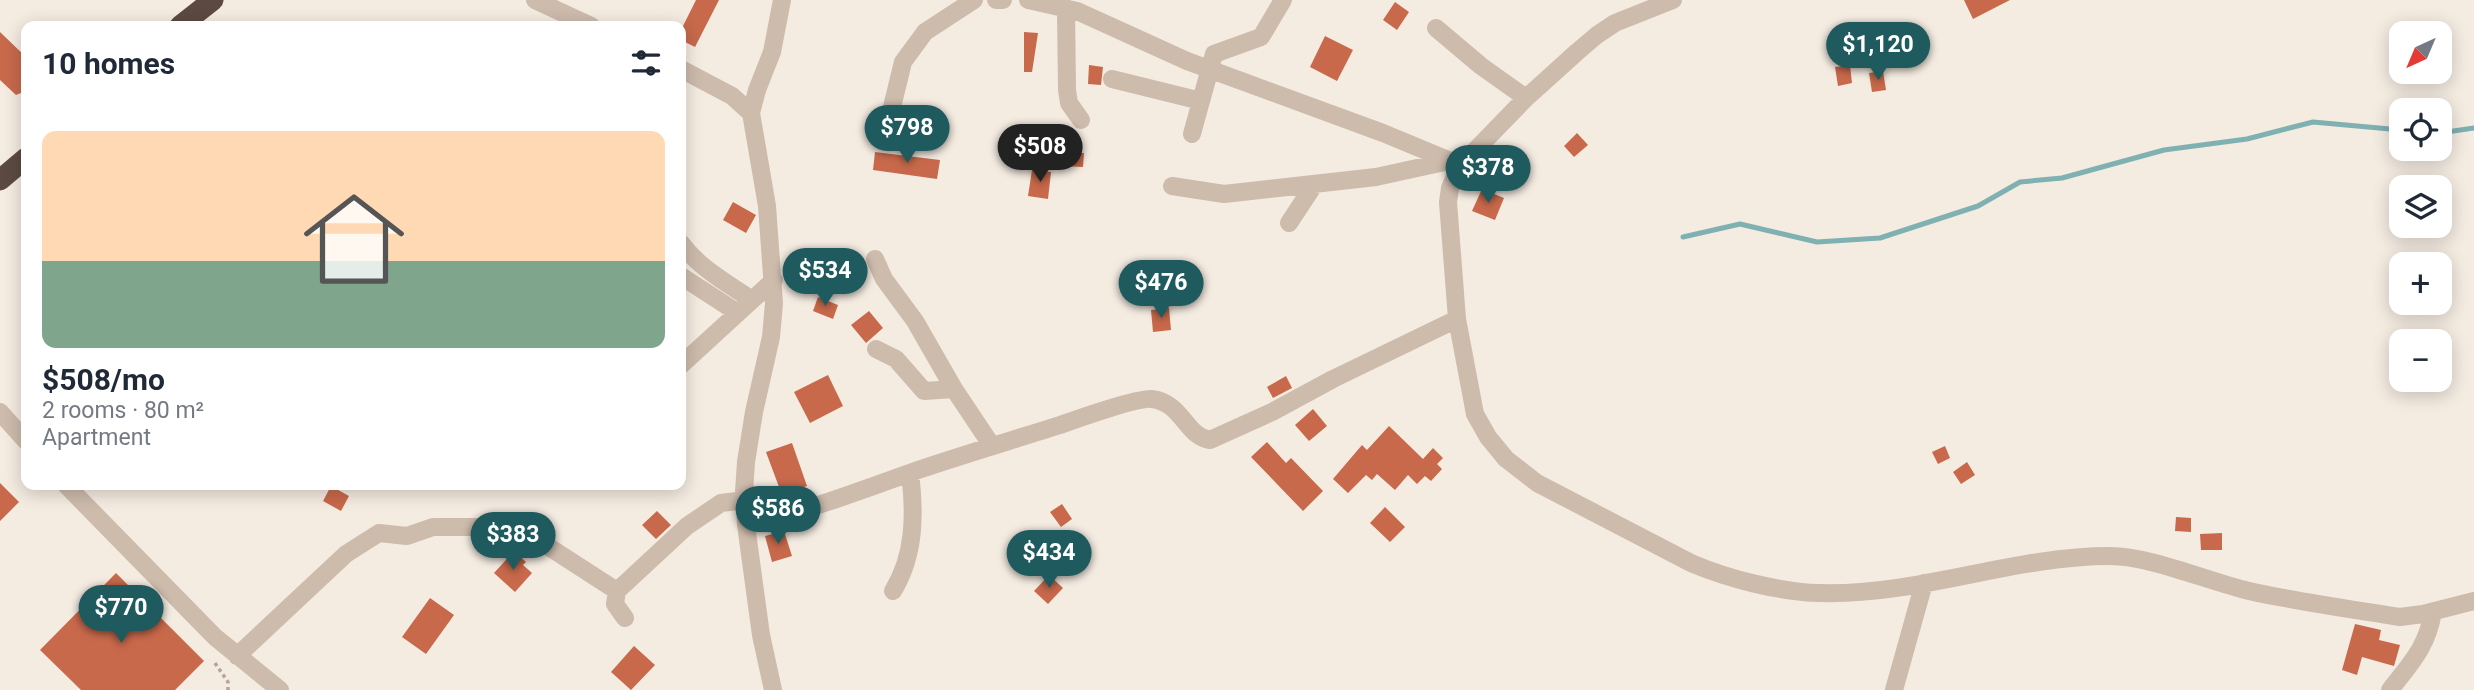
<!DOCTYPE html>
<meta charset="utf-8">
<style>
:root{--surface:#fff;--page:#f2f2f3;--text:#1f2937;--muted:#747a83;--accent:#1f5a5e}
body{margin:0;font-family:Roboto,sans-serif;background:var(--page);color:var(--text);height:100vh;display:flex;flex-direction:column;font-size:26px;white-space:nowrap}
*{box-sizing:border-box;margin:0}
p{font-size:23px;color:var(--muted)}
.icon{flex:none;width:38px;height:38px;fill:none;stroke:currentColor;stroke-width:2;stroke-linecap:round;stroke-linejoin:round}
.map{position:relative;flex:1;overflow:hidden}
.drawer{position:absolute;left:21px;top:21px;width:665px;height:469px;display:flex;flex-direction:column;background:var(--surface);border-radius:14px;box-shadow:0 4px 18px #0003}
.drawer>*{flex:none}
.needle{width:46px;rotate:224deg}
.buttons{position:absolute;left:2389px;top:21px;display:grid;gap:14px}
.buttons a{display:grid;place-items:center;width:63px;height:63px;border-radius:14px;background:var(--surface);box-shadow:0 4px 18px #0003;font-size:35px}
.price{position:absolute;translate:-50% -60px;padding:0 16px;border-radius:24px;background:var(--accent);color:#fff;font-size:23px;line-height:46px;filter:drop-shadow(0 2px 4px #0008)}
.price::after{content:'';position:absolute;left:50%;top:42px;width:21px;height:16px;margin-left:-10px;background:inherit;clip-path:polygon(0 0,100% 0,50% 100%)}
.price.current{background:#222;color:#fff}
ul{padding:0;list-style:none}
li{display:grid;align-content:center;gap:14px;height:371px;padding:0 21px}
li span{display:grid;place-items:center;height:217px;border-radius:14px;color:#555}
li>.icon{margin-inline-start:auto}
span .icon{width:126px;height:126px;fill:#fffc;stroke-width:1}
li b{font-size:30px}
h2{display:flex;justify-content:space-between;align-items:center;height:84px;padding:0 21px;font-size:30px}
.map>svg:first-child{display:block}
.lines{fill:none;stroke-linecap:round;stroke-linejoin:round}
.stream{stroke:#7fb0b2;stroke-width:5}
.building{fill:#c8694b}
.path{stroke:#b9a596;stroke-width:3.5;stroke-dasharray:3.5 3.5;stroke-linecap:butt}
.street{stroke:#cdbbac;stroke-width:18}
.highway{stroke:#5c4a42;stroke-width:21}
</style>
<div class="map">
<svg width="2474" height="690" viewBox="0 0 2474 690">
<rect width="100%" height="100%" fill="#f4ebe1"/>
<g class="lines">
<path class="stream" d="M2440,133L2474,128
M1683,237L1740,224L1817,242L1880,238L1978,206L2020,182L2062,178L2164,150L2247,139L2313,122L2401,130"/>
</g>
<path class="building" d="M696,0H719L695,47L681,40V30Z
M1964,0H2010L1973,19Z
M1395,2L1409,12L1397,30L1383,20Z
M0,32L26,57V91L16,95L0,80Z
M1024,32L1038,33L1032,72H1024Z
M1325,36L1353,50L1337,81L1310,67Z
M1089,65L1103,67L1101,85L1088,84Z
M1850,65L1852,83L1838,86L1835,67Z
M1883,71L1886,90L1872,92L1869,73Z
M1577,133L1588,145L1574,157L1564,146Z
M875,152L940,160L937,179L873,170Z
M1061,152L1084,153L1083,167L1061,166Z
M1032,170L1051,172L1048,199L1028,196Z
M1482,189L1504,198L1495,220L1472,211Z
M733,202L756,215L746,233L723,220Z
M818,297L838,305L833,319L813,311Z
M1169,308L1171,330L1153,332L1151,310Z
M869,311L883,328L866,343L851,325Z
M828,375L843,406L810,423L794,392Z
M1286,376L1292,388L1273,398L1267,387Z
M1313,409L1327,426L1309,441L1295,425Z
M1389,426L1423,459L1433,448L1443,458L1437,464L1442,469L1431,481L1425,476L1417,484L1408,475L1395,490L1377,474L1372,480L1366,475L1348,493L1333,479L1362,445L1367,450Z
M1267,442L1286,463L1291,458L1323,491L1303,511L1251,457Z
M792,443L807,486L782,495L766,452Z
M1945,446L1950,458L1938,464L1932,452Z
M1967,462L1975,475L1961,484L1953,472Z
M0,483L19,502L0,521Z
M331,486L349,496L341,511L323,501Z
M1062,504L1072,519L1061,527L1050,512Z
M1385,507L1405,527L1390,542L1370,523Z
M657,511L671,525L656,539L642,525Z
M2176,517L2191,518V532L2175,531Z
M784,531L792,556L772,562L765,536Z
M2222,533V550H2201L2200,534Z
M514,551L526,562L523,565L532,573L515,592L494,573Z
M116,573L204,661L175,690H81L40,650Z
M1049,575L1063,588L1048,604L1034,591Z
M430,598L454,615L426,654L402,637Z
M2355,624L2381,630L2379,640L2400,645L2394,666L2362,657L2357,675L2342,670Z
M634,646L655,665L631,690L611,672Z"/>
<g class="lines">
<path class="path" d="M215,663L228,682V690"/>
<path class="street" d="M535,0L591,26
M996,0H1003
M1028,0L1077,11L1187,61L1383,133L1453,162L1459,167
M1673,0L1615,23L1597,35L1577,52L1526,98L1459,167L1450,188L1448,202L1457,319L1475,414L1488,437L1506,459L1537,483L1691,563C1728,579 1780,592 1820,593C1918,596 2012,556 2110,556C2150,556 2207,581 2249,591C2299,602 2350,609 2400,617L2423,614L2474,601
M1066,8L1067,90L1069,103L1081,120
M1436,28L1481,66L1526,98
M681,69L732,96L751,113
M1112,79L1201,101L1214,54L1261,37L1283,0
M892,107L903,62L925,32L974,0
M1192,134L1201,101
M1172,186L1224,194L1376,177L1449,161
M1289,223L1314,185
M681,243C699,268 727,283 752,300
M875,259L884,279L915,321L954,389
M681,276L738,313
M876,349L896,359L924,391L954,389L992,446
M681,365L774,280
M0,412L26,441
M66,485L215,637L280,690
M746,525C805,512 862,490 918,470C965,454 1013,440 1060,425C1077,419 1139,397 1152,399C1183,403 1185,436 1210,440L1272,412L1333,379L1457,319
M893,591C915,555 915,514 910,473
M625,618L615,604L617,591L687,526L721,503L745,500
M237,656L346,554L379,533L407,536L433,527H518L617,591
M773,690L761,635L746,525L744,492L746,462L754,412L771,337L774,303L767,206L751,113L757,90L772,52L782,0
M1894,690L1924,583
M2390,690C2411,663 2427,647 2433,612"/>
<path class="highway" d="M180,26L213,0
M0,180L26,158"/>
</g>
</svg>
<div class="buttons">
<a><svg class="needle" viewBox="-14 -14 28 28"><path d="M0-13l5 13h-10z" fill="#e53935"/><path d="M0 13l5-13h-10z" fill="#747a83"/></svg></a>
<a><svg class="icon" aria-label="locate" viewBox="0 0 24 24"><circle cx="12" cy="12" r="6"/><path d="M12 2v4M12 18v4M2 12h4M18 12h4"/></svg></a>
<a><svg class="icon" aria-label="layers" viewBox="0 0 24 24"><path d="M12 4l9 5-9 5-9-5zM3 14l9 5 9-5"/></svg></a>
<a>+</a>
<a>−</a>
</div>
<b class="price" style="left:1878px;top:82px">$1,120</b>
<b class="price" style="left:907px;top:165px">$798</b>
<b class="price current" style="left:1040px;top:184px">$508</b>
<b class="price" style="left:1488px;top:205px">$378</b>
<b class="price" style="left:825px;top:308px">$534</b>
<b class="price" style="left:1161px;top:320px">$476</b>
<b class="price" style="left:778px;top:546px">$586</b>
<b class="price" style="left:513px;top:572px">$383</b>
<b class="price" style="left:1049px;top:590px">$434</b>
<b class="price" style="left:121px;top:645px">$770</b>
<section class="drawer">
<h2>10 homes<svg class="icon" aria-label="filters" viewBox="0 0 24 24"><path d="M4 7h16M4 17h16"/><circle cx="9" cy="7" r="2"/><circle cx="15" cy="17" r="2"/></svg></h2>
<ul>
<li><span style="background:linear-gradient(#ffd9b3 60%,#7fa58c 0)"><svg class="icon" aria-label="home" viewBox="0 0 24 24"><path d="M3 11l9-7 9 7M6 9v11h12V9"/></svg></span><div><b>$508/mo</b><p>2 rooms · 80 m²</p><p>Apartment</p></div></li>
</ul>
</section>
</div>
